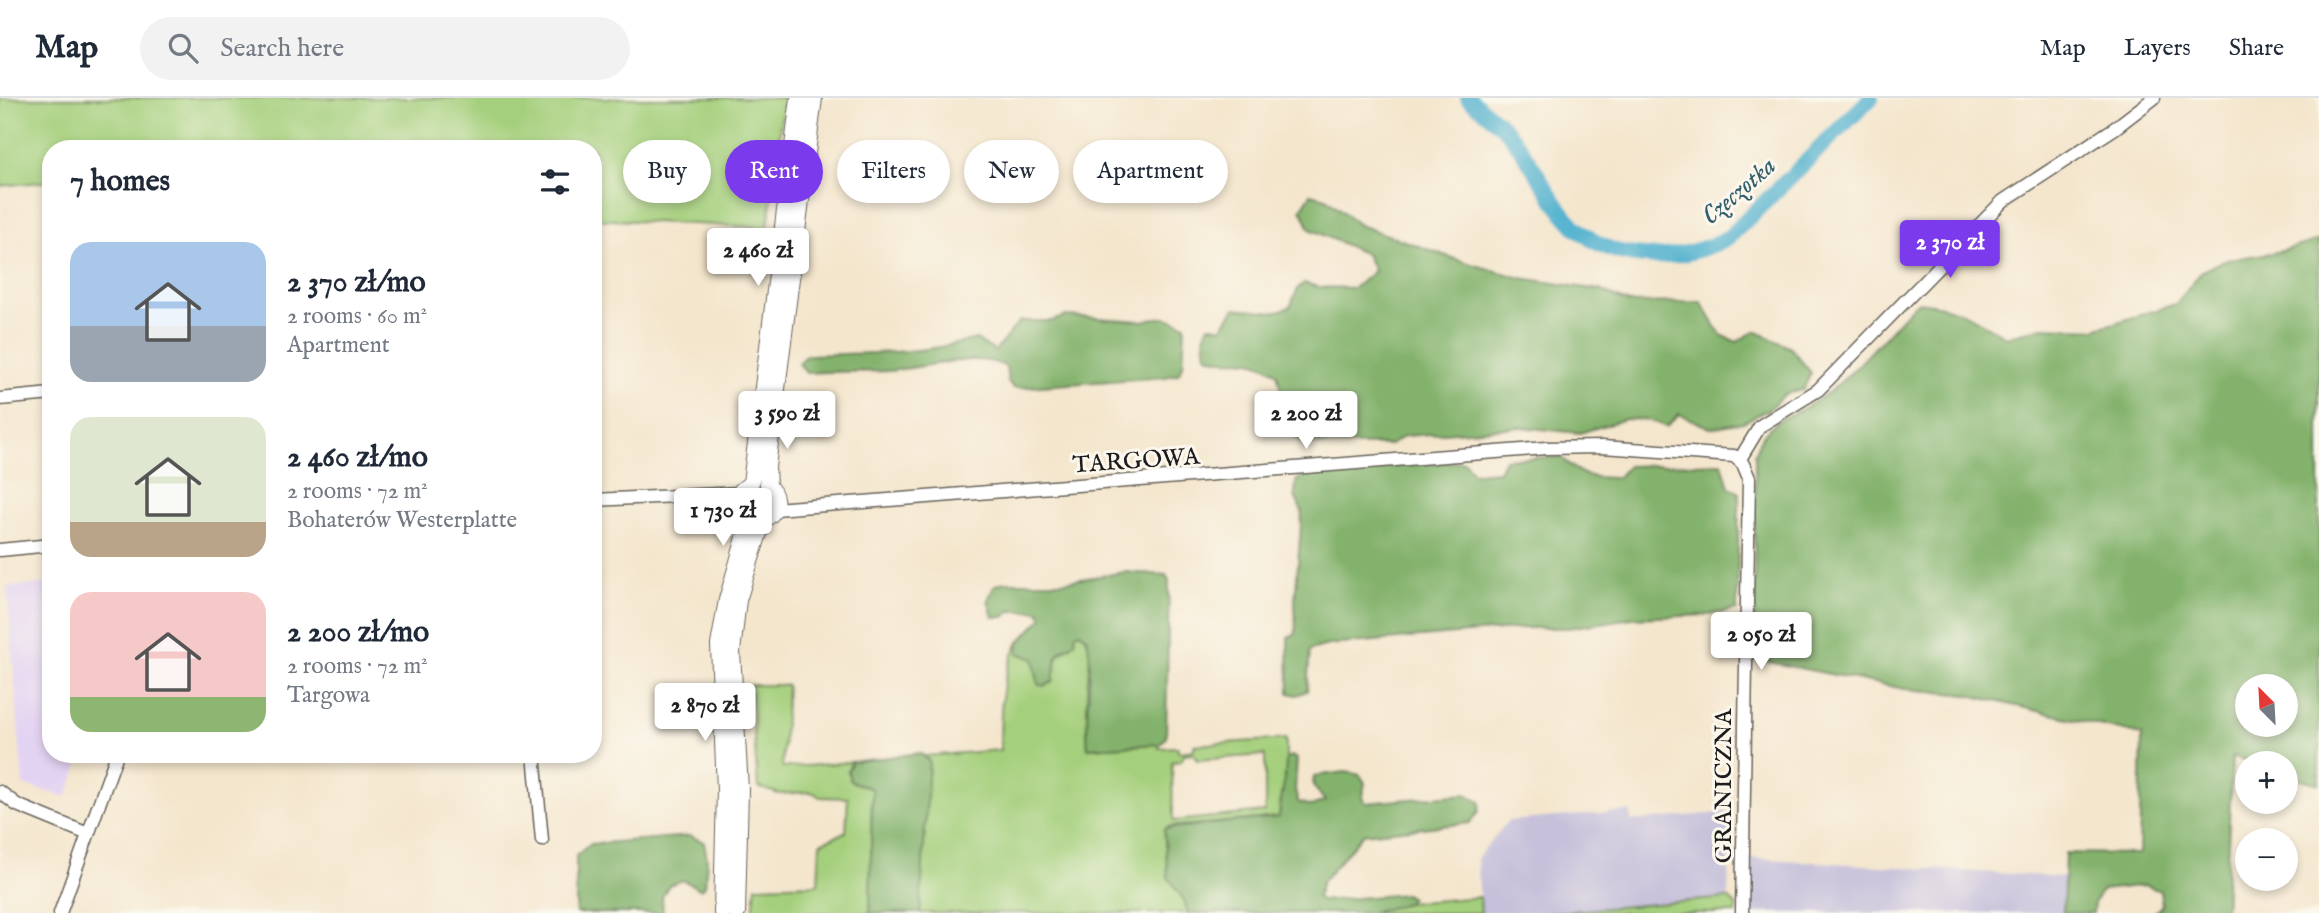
<!DOCTYPE html>
<meta charset="utf-8">
<style>
:root{--surface:#fff;--page:#f2f2f3;--text:#1f2937;--muted:#747a83;--line:#e0e1e3;--accent:#7c3aed}
body{margin:0;font-family:"IM FELL English",serif;background:var(--page);color:var(--text);height:100vh;display:flex;flex-direction:column;font-size:26px;white-space:nowrap}
*{box-sizing:border-box;margin:0}
p{font-size:23px;color:var(--muted)}
.icon{flex:none;width:38px;height:38px;fill:none;stroke:currentColor;stroke-width:2;stroke-linecap:round;stroke-linejoin:round}
.map{position:relative;flex:1;overflow:hidden}
.details{position:absolute;left:42px;top:42px;width:560px;height:623px;display:flex;flex-direction:column;background:var(--surface);border-radius:28px;box-shadow:0 4px 10px #0003}
.details>*{flex:none}
.banner{position:absolute;left:623px;top:42px;width:665px;height:63px;display:flex;gap:14px}
.needle{width:46px;rotate:336deg}
.buttons{position:absolute;left:2235px;top:576px;display:grid;gap:14px}
.buttons a{display:grid;place-items:center;width:63px;height:63px;border-radius:50%;background:var(--surface);box-shadow:0 4px 10px #0003;font-size:35px}
.price{position:absolute;translate:-50% -60px;padding:0 16px;border-radius:7px;background:#fff;color:#222;font-size:23px;line-height:46px;filter:drop-shadow(0 2px 4px #0008)}
.price::after{content:'';position:absolute;left:50%;top:42px;width:21px;height:16px;margin-left:-10px;background:inherit;clip-path:polygon(0 0,100% 0,50% 100%)}
.price.active{background:var(--accent);color:#fff}
ul{padding:0;list-style:none}
li{display:flex;align-items:center;gap:21px;height:175px;padding:0 28px}
li span{display:grid;place-items:center;flex:none;width:196px;height:140px;border-radius:21px;color:#555}
li>.icon{margin-inline-start:auto}
span .icon{width:84px;height:84px;fill:#fffc;stroke-width:1}
li b{font-size:30px}
h2{display:flex;justify-content:space-between;align-items:center;height:84px;padding:0 28px;font-size:30px}
.tag{padding:0 24px;border-radius:32px;background:var(--surface);box-shadow:0 4px 10px #0003;font-size:24px;line-height:63px}
.tag.active{background:var(--accent);color:#fff}
header{display:flex;align-items:center;gap:42px;box-sizing:border-box;height:98px;padding:0 35px;background:var(--surface);border-bottom:2px solid var(--line)}
header strong{font-size:33px}
nav{display:flex;gap:38px;margin-inline-start:auto;font-size:24px}
.search{width:490px;height:63px;background:var(--page);display:flex;align-items:center;gap:18px;box-sizing:border-box;padding:0 24px;border-radius:38px;color:var(--muted);font-size:26px}
.map>svg:first-child{display:block}
.built{fill:#e3d3f2}
.industrial{fill:#c6c0da}
.green{fill:#a4cf7c;stroke:#60764c;stroke-width:2;fill-rule:evenodd}
.forest{fill:#83b26c;stroke:#506744;stroke-width:2;fill-rule:evenodd}
.lines{fill:none;stroke-linecap:round;stroke-linejoin:round}
.river{stroke:#4fb0ce;stroke-width:16}
.minor-casing{stroke:#68635a;stroke-width:15}
.major-casing{stroke:#68635a;stroke-width:18}
.minor{stroke:#fff;stroke-width:12}
.major{stroke:#fff;stroke-width:16}
.labels{text-anchor:middle;stroke-width:6;stroke-linejoin:round;paint-order:stroke}
.street-label{font-size:24px;fill:#1c1c1c;stroke:#fbf7ec}
.water-label{font-size:26px;font-style:italic;fill:#335f6c;stroke:#fbf7ec}
</style>
<header>
<strong>Map</strong>
<div class="search"><svg class="icon" aria-label="search" viewBox="0 0 24 24"><circle cx="10" cy="10" r="6"/><path d="M15 15l6 6"/></svg>Search here</div>
<nav><a>Map</a><a>Layers</a><a>Share</a></nav>
</header>
<div class="map">
<svg width="2319" height="815" viewBox="0 0 2319 815">
<rect width="100%" height="100%" fill="#fbf7ec"/>
<filter id="ink" filterUnits="userSpaceOnUse"><feTurbulence type="fractalNoise" baseFrequency=".0143" numOctaves="2"/><feDisplacementMap in="SourceGraphic" scale="14" xChannelSelector="R" yChannelSelector="G"/><feConvolveMatrix kernelMatrix="1 2 1 2 8 2 1 2 1" color-interpolation-filters="sRGB"/></filter>
<filter id="wash" filterUnits="userSpaceOnUse"><feTurbulence type="fractalNoise" baseFrequency=".00686" numOctaves="4" result="noise"/><feDisplacementMap in="SourceGraphic" scale="28" xChannelSelector="R" yChannelSelector="G"/><feGaussianBlur stdDeviation="1.57" result="paint"/><feColorMatrix in="noise" values="0 0 0 0 0 0 0 0 0 0 0 0 0 0 0 0 0 1.4 0 .05"/><feComposite in="paint" operator="in"/></filter>
<g filter="url(#wash)">
<rect width="100%" height="100%" fill="#f4e6cd"/>
<path class="built" d="M51,485V656H83L67,699L23,687L7,489Z"/>
<path class="industrial" d="M1630,713L1631,723L1730,714L1728,800L1547,815H1481L1477,760L1508,723Z
M1751,760L2063,779L2062,815H1749Z"/>
<path class="green" d="M0,0H784L767,137L766,143H755V129L593,121V51H51V83L0,88Z
M1080,534C1098,548 1087,571 1087,590C1087,609 1086,632 1088,650L1160,646L1159,650L1178,649V654L1194,652V647L1286,641V688L1281,695L1279,719L1167,729L1168,779L1184,802L1188,815H920L929,663L924,658L1000,652C1001,613 999,579 1019,544L1018,555L1034,561L1038,585L1056,571C1057,549 1063,557 1075,544L1074,537ZM1193,655L1197,662L1265,657V714L1173,723L1172,664L1181,663L1184,656Z
M750,587H787L782,670L852,664L848,672L850,683L872,691L870,815H753L756,788L818,786L820,745L846,734L848,700L820,699L812,694L779,696L758,689Z
M1480,799L1481,815H1371L1407,805Z
M1728,800L1736,807V815H1547Z"/>
<path class="forest" d="M1311,96L1326,100L1359,127L1461,163L1521,180L1600,192L1629,205L1701,204L1721,237L1737,244L1755,233L1791,250L1811,275L1803,292L1785,296L1768,312L1743,324L1710,330L1679,316L1666,329L1650,322L1625,321L1580,335L1519,329L1405,338L1390,347L1304,346L1290,334L1277,275C1245,252 1232,270 1206,257L1204,239L1209,227L1222,230L1235,210L1275,214L1290,209L1298,190L1304,185L1319,189L1354,190L1374,173L1366,156L1310,131L1301,111Z
M2319,142V686L2286,677V665H2253L2232,658L2225,815H2154L2162,807L2160,793L2146,787L2102,792L2094,805L2093,815H2063L2065,755L2139,756L2142,637L1969,597L1905,591L1754,561L1755,356C1764,322 1786,321 1813,305C1851,282 1885,236 1917,204C1954,207 1974,219 2005,239L2043,229L2095,231L2176,206L2202,173L2225,162L2278,154ZM2247,588H2286V626H2247Z
M1066,218L1144,223C1159,217 1171,220 1185,227L1183,268L1178,276L1165,279L1014,290L1008,284L1006,269C980,252 920,271 888,273C861,274 834,273 806,275L799,265L806,257C862,255 922,257 976,241L995,253L1020,223H1052Z
M1561,359C1582,379 1588,380 1617,380L1628,368L1722,365L1729,389L1739,394L1737,512L1708,517L1632,520L1568,530H1525L1328,547L1310,552L1307,593L1297,597L1289,595L1288,539L1296,536L1295,503L1302,414L1295,398L1296,383L1307,375L1464,363L1473,375L1499,373L1505,361Z
M1125,474L1166,477L1169,482L1166,640L1160,646L1088,650C1084,614 1094,575 1087,539L1080,534L1075,537V544C1070,549 1064,549 1060,554C1054,560 1055,575 1053,584L1044,588L1038,586L1034,561L1018,555L1019,544L1042,520L1039,513H1011L1004,519H993L988,502L994,488L1004,484H1062Z
M920,655L929,663L920,815H870L872,691L850,683L848,672L852,664Z
M1292,658L1297,661L1295,692L1298,704L1311,708L1325,703L1313,688L1314,678L1346,674L1360,677L1365,685L1362,700L1366,705L1466,696L1480,704L1479,714L1470,725L1363,736L1322,784L1317,799L1321,803L1406,796L1411,800L1407,805L1371,815H1188L1184,802L1168,779L1164,731L1279,719C1281,698 1286,681 1286,660Z
M690,738L704,744L707,760L705,788L700,791L683,782L669,787L662,799L663,815H576V758L590,746Z"/>
<g class="lines">
<path class="river" d="M1468,0C1480,10 1494,20 1505,31C1529,57 1544,92 1567,120C1607,168 1679,167 1729,139L1871,0"/>
</g>
</g>
<g filter="url(#ink)">
<g class="lines">
<defs>
<path id="minor" d="M0,301L51,296
M1740,361L1760,328L1818,292L2003,103L2115,30L2154,0
M593,402L740,395
M775,411L1546,350L1602,349L1734,358L1743,366L1749,380L1742,815
M0,452L51,447
M534,656L542,742
M0,694L17,707L88,736
M60,815L117,656"/>
<path id="major" d="M751,385L799,0
M751,385L742,392L737,406L742,417L754,423C774,423 783,403 768,388
M768,388L767,369L814,0
M722,815L725,692L719,547L727,502L746,436L745,420
M737,815L740,691L732,554L738,502L763,422"/>
</defs>
<use href="#minor" class="minor-casing"/>
<use href="#major" class="major-casing"/>
<use href="#minor" class="minor"/>
<use href="#major" class="major"/>
</g>
</g>
<g class="labels">
<g class="street-label">
<text transform="translate(1136 362) rotate(-4)" y="8">TARGOWA</text>
<text transform="translate(1723 688) rotate(-90)" y="8">GRANICZNA</text>
</g>
<g class="water-label">
<text transform="translate(1738 92) rotate(-41)" y="9">Czeczotka</text>
</g>
</g>
</svg>
<div class="buttons">
<a><svg class="needle" viewBox="-14 -14 28 28"><path d="M0-13l5 13h-10z" fill="#e53935"/><path d="M0 13l5-13h-10z" fill="#747a83"/></svg></a>
<a>+</a>
<a>−</a>
</div>
<b class="price active" style="left:1950px;top:182px">2 370 zł</b>
<b class="price" style="left:758px;top:190px">2 460 zł</b>
<b class="price" style="left:787px;top:353px">3 590 zł</b>
<b class="price" style="left:1306px;top:353px">2 200 zł</b>
<b class="price" style="left:723px;top:450px">1 730 zł</b>
<b class="price" style="left:1761px;top:574px">2 050 zł</b>
<b class="price" style="left:705px;top:645px">2 870 zł</b>
<div class="banner">
<a class="tag">Buy</a>
<a class="tag active">Rent</a>
<a class="tag">Filters</a>
<a class="tag">New</a>
<a class="tag">Apartment</a>
</div>
<section class="details">
<h2>7 homes<svg class="icon" aria-label="filters" viewBox="0 0 24 24"><path d="M4 7h16M4 17h16"/><circle cx="9" cy="7" r="2"/><circle cx="15" cy="17" r="2"/></svg></h2>
<ul>
<li><span style="background:linear-gradient(#a9c7e8 60%,#9aa5b1 0)"><svg class="icon" aria-label="home" viewBox="0 0 24 24"><path d="M3 11l9-7 9 7M6 9v11h12V9"/></svg></span><div><b>2 370 zł/mo</b><p>2 rooms · 60 m²</p><p>Apartment</p></div></li>
<li><span style="background:linear-gradient(#dfe7d0 75%,#b9a48a 0)"><svg class="icon" aria-label="home" viewBox="0 0 24 24"><path d="M3 11l9-7 9 7M6 9v11h12V9"/></svg></span><div><b>2 460 zł/mo</b><p>2 rooms · 72 m²</p><p>Bohaterów Westerplatte</p></div></li>
<li><span style="background:linear-gradient(#f6c9c9 75%,#8fb573 0)"><svg class="icon" aria-label="home" viewBox="0 0 24 24"><path d="M3 11l9-7 9 7M6 9v11h12V9"/></svg></span><div><b>2 200 zł/mo</b><p>2 rooms · 72 m²</p><p>Targowa</p></div></li>
</ul>
</section>
</div>
